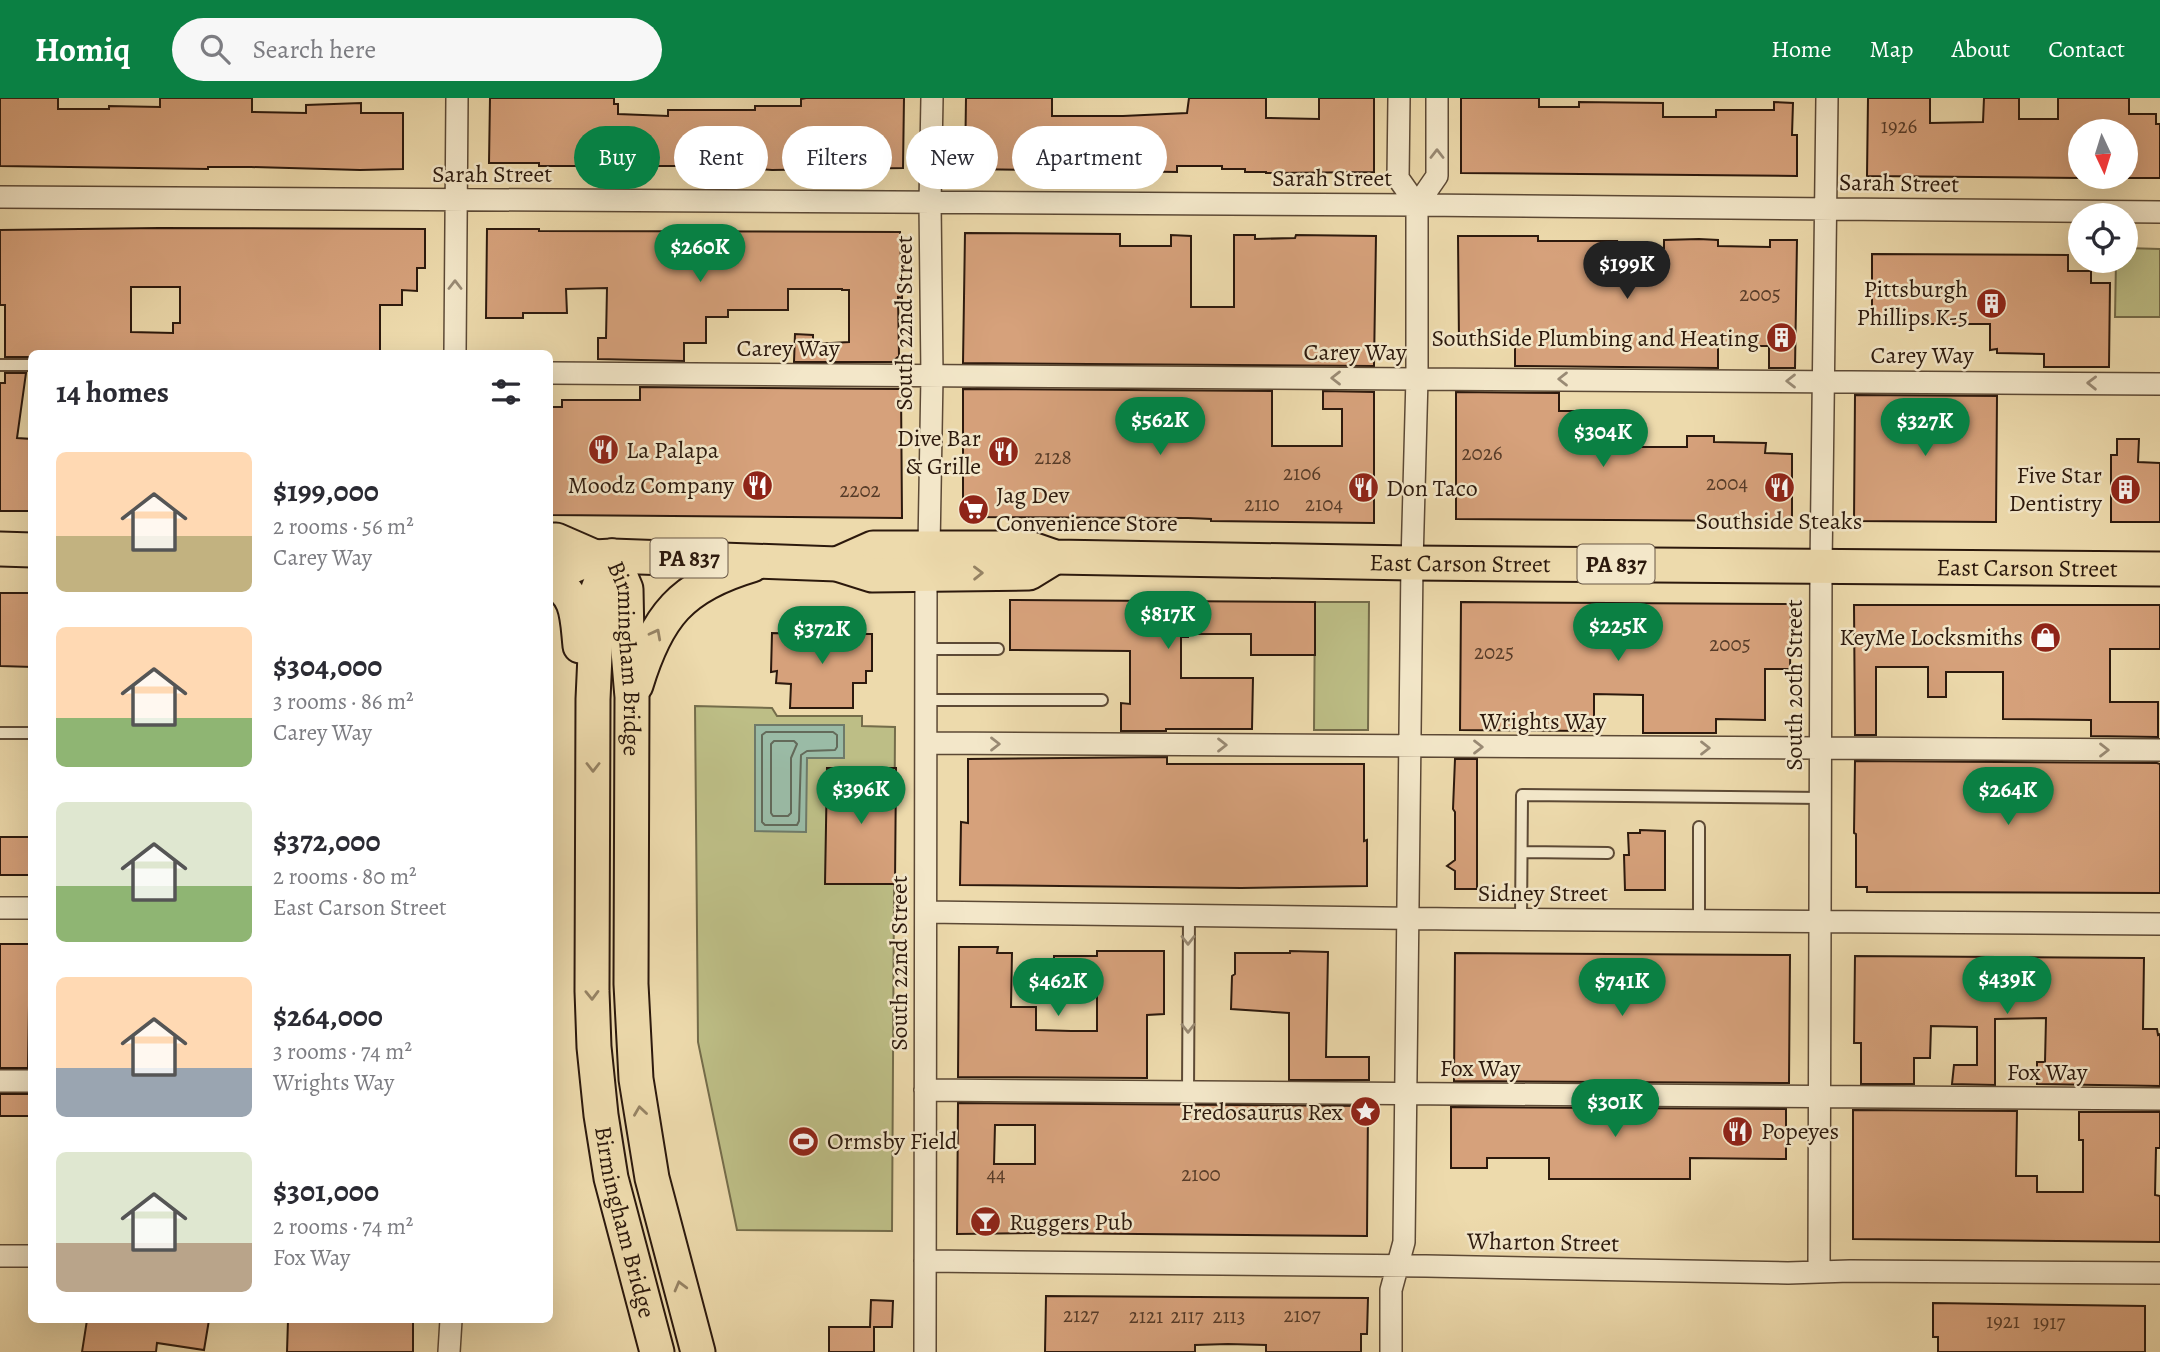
<!DOCTYPE html>
<meta charset="utf-8">
<style>
:root{--surface:#fff;--page:#f7f7f7;--text:#2b2b33;--muted:#7c7c81;--accent:#0b8043}
body{margin:0;font-family:Alegreya,serif;background:var(--page);color:var(--text);height:100vh;display:flex;flex-direction:column;font-size:26px;white-space:nowrap}
*{box-sizing:border-box;margin:0}
p{font-size:23px;color:var(--muted)}
.icon{flex:none;width:38px;height:38px;fill:none;stroke:currentColor;stroke-width:2;stroke-linecap:round;stroke-linejoin:round}
.map{position:relative;flex:1;overflow:hidden}
.drawer{position:absolute;left:28px;top:252px;width:525px;height:973px;display:flex;flex-direction:column;background:var(--surface);border-radius:10px;box-shadow:0 7px 28px #0002}
.drawer>*{flex:none}
.top-card{position:absolute;left:574px;top:28px;width:665px;height:63px;display:flex;gap:14px}
.needle{width:46px;rotate:176deg}
.fabs{position:absolute;left:2068px;top:21px;display:grid;gap:14px}
.fabs a{display:grid;place-items:center;width:70px;height:70px;border-radius:50%;background:var(--surface);box-shadow:0 7px 28px #0002;font-size:35px}
.price{position:absolute;translate:-50% -60px;padding:0 16px;border-radius:24px;background:var(--accent);color:#fff;font-size:23px;line-height:46px;filter:drop-shadow(0 2px 4px #0008)}
.price::after{content:'';position:absolute;left:50%;top:42px;width:21px;height:16px;margin-left:-10px;background:inherit;clip-path:polygon(0 0,100% 0,50% 100%)}
.price.selected{background:#222;color:#fff}
ul{padding:0;list-style:none}
li{display:flex;align-items:center;gap:21px;height:175px;padding:0 28px}
li span{display:grid;place-items:center;flex:none;width:196px;height:140px;border-radius:10px;color:#555}
li>.icon{margin-inline-start:auto}
span .icon{width:84px;height:84px;fill:#fffc;stroke-width:1}
li b{font-size:30px}
h2{display:flex;justify-content:space-between;align-items:center;height:84px;padding:0 28px;font-size:30px}
.chip{padding:0 24px;border-radius:32px;background:var(--surface);box-shadow:0 7px 28px #0002;font-size:24px;line-height:63px}
.chip.selected{background:var(--accent);color:#fff}
header{display:flex;align-items:center;gap:42px;box-sizing:border-box;height:98px;padding:0 35px;background:var(--accent);color:#fff}
header strong{font-size:33px}
nav{display:flex;gap:38px;margin-inline-start:auto;font-size:24px}
.search{width:490px;height:63px;background:var(--page);display:flex;align-items:center;gap:18px;box-sizing:border-box;padding:0 24px;border-radius:38px;color:var(--muted);font-size:26px}
.map>svg:first-child{display:block}
.green{fill:#bdbe86;stroke:#746c4a;stroke-width:2}
.water{fill:#9abba6;stroke:#6e7a69;stroke-width:2}
.lines{fill:none;stroke-linecap:round;stroke-linejoin:round}
.shore{stroke:#636a5a;stroke-width:2}
.building{fill:#d6a17b;stroke:#2c190d;stroke-width:2;fill-rule:evenodd}
.lane-casing{stroke:#5c4935;stroke-width:14}
.street-casing{stroke:#5c4935;stroke-width:24}
.primary-casing{stroke:#2c190d;stroke-width:37}
.lane{stroke:#f3e7c9;stroke-width:10}
.street{stroke:#f3e7c9;stroke-width:21}
.primary{stroke:#eddaac;stroke-width:33}
.oneway{stroke:#998a74}
.oneway2{stroke:#968364}
.labels{text-anchor:middle;stroke-width:5;stroke-linejoin:round;paint-order:stroke}
.number-label{font-size:21px;fill:#563b28}
.shield{fill:#f3e7c9;stroke:#685745;stroke-width:2}
.shield-label{font-size:23px;font-weight:bold;fill:#2c190d}
.street-label{font-size:24px;fill:#2c190d;stroke:#f3e7c9}
.poi-label{font-size:24px;fill:#2c190d;stroke:#f3e7c9;text-anchor:end}
</style>
<header>
<strong>Homiq</strong>
<div class="search"><svg class="icon" aria-label="search" viewBox="0 0 24 24"><circle cx="10" cy="10" r="6"/><path d="M15 15l6 6"/></svg>Search here</div>
<nav><a>Home</a><a>Map</a><a>About</a><a>Contact</a></nav>
</header>
<div class="map">
<svg width="2160" height="1254" viewBox="0 0 2160 1254">
<rect width="100%" height="100%" fill="#eddaac"/>
<filter id="stains"><feTurbulence type="fractalNoise" baseFrequency=".00286" numOctaves="4"/><feColorMatrix values="0 0 0 0 .2 0 0 0 0 .09 0 0 0 0 .02 0 0 0 .5 -.17"/></filter>
<radialGradient id="worn" r=".72"><stop offset=".6" stop-color="#630" stop-opacity="0"/><stop offset="1" stop-color="#630" stop-opacity=".3"/></radialGradient>
<path class="green" d="M2126,150L2160,151V219H2115L2116,163H2126Z
M1315,504H1369L1368,632H1314Z
M695,608L772,610L777,618H862V628L895,629L892,1133L737,1132L698,944Z"/>
<path class="water" d="M755,627H844V660H807L806,734L755,733Z"/>
<g class="lines">
<path class="shore" d="M766,634H833L837,637V649L835,652L807,653L801,657L799,723L797,727H765L762,724V637Z
M774,643H794L797,646L791,660V715L788,718H773L771,715V646Z"/>
</g>
<path class="building" d="M0,0H58V11H109V8L160,9V0H252V14L306,15V7L361,5V15H403V71L360,72L251,69H208V71L0,68Z
M490,0H614V6H618V16L668,18V12H755V8H801V1L806,0H904L903,70L772,72L720,68H539V65H489Z
M966,0H1052V18H1123L1187,15L1189,0H1266V20L1319,21V0H1374V74L1266,75V74H1245V71H1222V68H1177V74L965,71Z
M1461,0H1539V9H1579V4L1663,5V19H1716V12H1774V4L1793,5L1792,37H1797V78L1461,75Z
M1868,0H1930V25L1983,24L1984,0H2019V21H2058V0H2129V16H2156V26H2160V80H2126V33H2080L2079,80L1867,78Z
M159,130L425,131V170H417V193L402,192V207H380V256H32V259H5V207H0V132ZM131,189H180V225H173V235L131,234Z
M487,131H539V133L900,134L902,200L898,199L899,258L892,264H794L795,236L813,237V246L849,244V192H842V191H788V212H728V219H706V245H684V263L598,261V240H606L607,190L566,191L567,215H523V220H486Z
M965,135L1120,136V148H1171V137L1191,138V209H1234V137H1255V141L1295,140L1296,137L1376,138L1374,268L963,265Z
M1458,138H1538V143H1617L1616,149L1664,150V142L1699,141L1718,142V148L1770,149V142H1797L1795,270H1769V248H1718V270L1515,268V246H1459Z
M1872,156L2068,157V173H2091V185H2110L2109,269H2044V256L1997,255V251L1990,252V226H1872Z
M5,275H26L17,340L32,341V413H0V285H5Z
M640,289L901,291L902,420L550,417V309H562V302H640Z
M963,291L1272,293V348H1342V311H1323V293L1374,294V425L1211,423V421L1188,420L963,419Z
M1456,294L1559,295V313H1586V330H1633V349H1687V338H1714V344L1766,345L1765,355L1792,356V423L1456,421Z
M1855,297L1997,298L1996,424L1854,423Z
M2117,341H2139L2138,364L2160,365V424H2111V357H2117Z
M0,495H32V569L0,568Z
M1010,502L1315,504V557H1251V536H1188V539H1181V580H1253L1252,631H1166V633H1121V605L1130,606V553L1010,552Z
M1461,504L1791,506L1790,571H1765V622L1716,621V635H1643V597L1594,596V633L1460,632Z
M1854,507H2160V551H2110V604H2158V639L2091,638V622L2003,621V574H1946V599H1928V569H1876V637H1855Z
M808,531H836V536H872V573H866V585H853V610H790L791,586L776,585L777,573L771,574L772,535L808,536Z
M1167,659V666H1364V743L1367,742V788L1241,790L960,787L961,724L968,725V661Z
M1455,661H1477V791H1455V773L1447,768L1455,762V714L1453,711Z
M1855,663L2157,665L2160,666V795L1867,794V789H1856V736L1854,735Z
M827,670H896L895,786H825Z
M1640,732L1665,733V792H1625L1624,757H1629L1628,735H1640Z
M0,739H32V777H0Z
M0,846H30L28,970H0Z
M959,849H998L997,855H1012L1011,909H1036V932L1071,933H1097V895H1091L1090,881L1054,882V858H1097V853H1164V916L1147,917V980L958,979Z
M1290,853L1328,854L1326,959H1369V982H1289V915L1231,911L1232,878L1235,876V855H1290Z
M1455,855L1790,857L1789,985L1454,983Z
M1855,858L2144,860L2143,931H2157L2158,937L2160,936V988L2037,986V964H2045L2046,920L1995,921V987L1952,986L1954,967H1977V929L1931,928L1930,960H1914V986H1861V945H1854Z
M0,996H32V1018H0Z
M958,1005L1368,1008L1367,1138L1034,1135L957,1136ZM995,1027H1035V1066H994Z
M1451,1009L1786,1011V1061L1690,1060V1081H1549V1060H1487V1070H1451Z
M1853,1012L2017,1013L2016,1078H2037V1094H2083V1042H2079V1014H2160V1050H2156L2155,1097L2160,1098V1144L1853,1141Z
M1046,1198L1368,1200L1367,1236H1361V1254H1266V1247L1228,1246L1195,1247V1254H1045Z
M871,1202L893,1203L892,1229H874V1254H829V1229H870Z
M1933,1205L2145,1208V1254H1938V1239H1933Z
M87,1222H209L204,1252L157,1245L156,1254H82Z
M288,1222H413V1254H287Z"/>
<g class="lines">
<defs>
<path id="lane" d="M0,267H32
M926,551H998
M926,602H1102
M0,635H32
M1699,729V822
M1522,754L1608,755
M1521,821L1522,697L1820,700
M1188,994L1189,818"/>
<path id="street" d="M0,99L1417,107L2160,114
M1417,107L1437,78V0
M455,256L457,0
M550,275L2160,286
M929,449L932,278L930,105L932,0
M926,645L2160,652
M0,810H32
M926,814L1455,821L2160,826
M0,983H32
M925,992L2160,1001
M0,1158H32
M925,1163L1426,1168L1788,1175L1850,1173L2160,1175
M1819,1174L1821,468L1827,0
M449,1254L451,1222
M925,1254L926,476
M1391,1254V1192L1404,1144L1412,465L1417,280V107L1398,80L1399,0"/>
<g id="primary">
<path d="M550,442H556L595,459"/>
<path d="M0,451L32,452"/>
<path id="s1" d="M612,458L626,491L627,541L632,599L631,886L636,981L652,1080L698,1254"/>
<path id="s2" d="M612,458L598,491L593,601L592,893L594,949L601,1017L611,1080L657,1254"/>
<path id="s3" d="M837,466L873,450H1029L1055,459L1412,465L2160,471"/>
<path d="M550,473L558,474L595,459L612,458L837,466L872,477L1029,475L1055,459"/>
<path d="M550,482C579,495 577,521 580,548"/>
<path d="M636,587C657,518 681,488 752,467"/>
</g>
</defs>
<use href="#lane" class="lane-casing"/>
<use href="#street" class="street-casing"/>
<use href="#primary" class="primary-casing"/>
<use href="#lane" class="lane"/>
<use href="#street" class="street"/>
<use href="#primary" class="primary"/>
</g>
<defs><path id="oneway-chevron" d="M-2-3.5L2.5 0L-2 3.5" fill="none" stroke-width="1.6" stroke-linecap="round" stroke-linejoin="round" transform="scale(1.75)"/></defs>
<g class="oneway">
<use href="#oneway-chevron" transform="translate(1437 56) rotate(-90)"/>
<use href="#oneway-chevron" transform="translate(455 187) rotate(-90)"/>
<use href="#oneway-chevron" transform="translate(1336 280) rotate(-180)"/>
<use href="#oneway-chevron" transform="translate(1563 281) rotate(-180)"/>
<use href="#oneway-chevron" transform="translate(1791 283) rotate(-180)"/>
<use href="#oneway-chevron" transform="translate(2092 285) rotate(-179)"/>
<use href="#oneway-chevron" transform="translate(995 646)"/>
<use href="#oneway-chevron" transform="translate(1222 647)"/>
<use href="#oneway-chevron" transform="translate(1478 649)"/>
<use href="#oneway-chevron" transform="translate(1705 650)"/>
<use href="#oneway-chevron" transform="translate(2104 652)"/>
<use href="#oneway-chevron" transform="translate(1188 842) rotate(90)"/>
<use href="#oneway-chevron" transform="translate(1188 930) rotate(90)"/>
</g>
<g class="oneway2">
<use href="#oneway-chevron" transform="translate(978 475) rotate(-1)"/>
<use href="#oneway-chevron" transform="translate(656 536) rotate(-62)"/>
<use href="#oneway-chevron" transform="translate(593 669) rotate(90)"/>
<use href="#oneway-chevron" transform="translate(592 897) rotate(89)"/>
<use href="#oneway-chevron" transform="translate(640 1013) rotate(-98)"/>
<use href="#oneway-chevron" transform="translate(680 1188) rotate(-105)"/>
</g>
<defs>
<symbol id="building-disc" viewBox="-11 -11 22 22"><circle r="9.5" fill="#8f2418" stroke="#f3e7c9"/><path d="M-4-6H4V6H1V3H-1V6H-4ZM-2.5-4.3h1.7v1.8h-1.7ZM.8-4.3h1.7v1.8H.8ZM-2.5-1h1.7V.8h-1.7ZM.8-1h1.7V.8H.8Z" fill="#fff"/></symbol>
<symbol id="restaurant-disc" viewBox="-11 -11 22 22"><circle r="9.5" fill="#8f2418" stroke="#f3e7c9"/><path d="M-5-6h1v4h1v-4h1v4h1v-4h1v5L-1.5 .5V6h-2V.5L-5-1ZM5-6V6H3V1.5H1.5Q1.5-4 5-6Z" fill="#fff"/></symbol>
<symbol id="supermarket-disc" viewBox="-11 -11 22 22"><circle r="9.5" fill="#8f2418" stroke="#f3e7c9"/><path d="M-6-5.5h2.5l.6 2H6L4.5 2H-2.5L-4.4-4H-6ZM-1.5 3.2a1.3 1.3 0 1 0 .1 0ZM3 3.2a1.3 1.3 0 1 0 .1 0Z" fill="#fff"/></symbol>
<symbol id="shop-disc" viewBox="-11 -11 22 22"><circle r="9.5" fill="#8f2418" stroke="#f3e7c9"/><path d="M-5-2.5h2.3a2.7 3.5 0 0 1 5.4 0H5L5.5 6h-11ZM-1.5-2.5h3a1.5 2.3 0 0 0-3 0Z" fill="#fff"/></symbol>
<symbol id="sight-disc" viewBox="-11 -11 22 22"><circle r="9.5" fill="#8f2418" stroke="#f3e7c9"/><path d="M0-6L1.8-2.2L6-1.7L2.9 1.2L3.7 5.4L0 3.3L-3.7 5.4L-2.9 1.2L-6-1.7L-1.8-2.2Z" fill="#fff"/></symbol>
<symbol id="stadium-disc" viewBox="-11 -11 22 22"><circle r="9.5" fill="#8f2418" stroke="#f3e7c9"/><path d="M0-5a6.5 5 0 1 0 0 10a6.5 5 0 1 0 0-10ZM-3.5-1.8h7v3.6h-7Z" fill="#fff"/></symbol>
<symbol id="bar-disc" viewBox="-11 -11 22 22"><circle r="9.5" fill="#8f2418" stroke="#f3e7c9"/><path d="M-6-5H6L.8 .8V4.5H3.5V6h-7V4.5H-.8V.8Z" fill="#fff"/></symbol>
</defs>
<g fill-rule="evenodd">
<use href="#building-disc" x="1974" y="188" width="35" height="35"/>
<use href="#building-disc" x="1764" y="222" width="35" height="35"/>
<use href="#restaurant-disc" x="586" y="334" width="35" height="35"/>
<use href="#restaurant-disc" x="986" y="336" width="35" height="35"/>
<use href="#restaurant-disc" x="740" y="370" width="35" height="35"/>
<use href="#restaurant-disc" x="1762" y="372" width="35" height="35"/>
<use href="#restaurant-disc" x="1346" y="372" width="35" height="35"/>
<use href="#building-disc" x="2108" y="374" width="35" height="35"/>
<use href="#supermarket-disc" x="956" y="394" width="35" height="35"/>
<use href="#shop-disc" x="2028" y="522" width="35" height="35"/>
<use href="#sight-disc" x="1348" y="996" width="35" height="35"/>
<use href="#restaurant-disc" x="1720" y="1016" width="35" height="35"/>
<use href="#stadium-disc" x="786" y="1026" width="35" height="35"/>
<use href="#bar-disc" x="968" y="1106" width="35" height="35"/>
</g>
<g class="labels">
<g class="number-label">
<text x="1899" y="35">1926</text>
<text x="1760" y="203">2005</text>
<text x="1482" y="362">2026</text>
<text x="1053" y="366">2128</text>
<text x="1302" y="382">2106</text>
<text x="1727" y="392">2004</text>
<text x="860" y="399">2202</text>
<text x="1262" y="413">2110</text>
<text x="1324" y="413">2104</text>
<text x="1730" y="553">2005</text>
<text x="1494" y="561">2025</text>
<text x="996" y="1083">44</text>
<text x="1201" y="1083">2100</text>
<text x="1081" y="1224">2127</text>
<text x="1302" y="1224">2107</text>
<text x="1146" y="1225">2121</text>
<text x="1187" y="1225">2117</text>
<text x="1229" y="1225">2113</text>
<text x="2003" y="1230">1921</text>
<text x="2049" y="1231">1917</text>
</g>
<g class="shield">
<rect x="650.5" y="440.5" width="77" height="39" rx="5"/>
<rect x="1577.5" y="446.5" width="77" height="39" rx="5"/>
</g>
<g class="shield-label">
<text x="689" y="468">PA 837</text>
<text x="1616" y="474">PA 837</text>
</g>
<g class="street-label">
<text x="492" y="84">Sarah Street</text>
<text x="1332" y="88">Sarah Street</text>
<text transform="translate(1899 85) rotate(1)" y="8">Sarah Street</text>
<text transform="translate(904 225) rotate(-90)" y="8">South 22nd Street</text>
<text x="788" y="258">Carey Way</text>
<text x="1355" y="262">Carey Way</text>
<text x="1922" y="265">Carey Way</text>
<text dy="8" stroke="none"><textPath href="#s3" startOffset="628">East Carson Street</textPath></text>
<text dy="8" stroke="none"><textPath href="#s3" startOffset="1195">East Carson Street</textPath></text>
<text dy="8" stroke="none"><textPath href="#s1" startOffset="105">Birmingham Bridge</textPath></text>
<text transform="translate(1794 587) rotate(-90)" y="8">South 20th Street</text>
<text x="1543" y="631">Wrights Way</text>
<text x="1543" y="803">Sidney Street</text>
<text transform="translate(899 865) rotate(-90)" y="8">South 22nd Street</text>
<text x="1480" y="978">Fox Way</text>
<text x="2047" y="982">Fox Way</text>
<text dy="8" stroke="none"><textPath href="#s2" startOffset="672">Birmingham Bridge</textPath></text>
<text transform="translate(1543 1144) rotate(1)" y="8">Wharton Street</text>
</g>
<g class="poi-label">
<text x="1968" y="199">Pittsburgh<tspan x="1968" dy="28">Phillips K-5</tspan></text>
<text x="1759" y="248">SouthSide Plumbing and Heating</text>
<text x="981" y="348">Dive Bar<tspan x="981" dy="28">&amp; Grille</tspan></text>
<text x="626" y="360" text-anchor="start">La Palapa</text>
<text x="2102" y="385">Five Star<tspan x="2102" dy="28">Dentistry</tspan></text>
<text x="734" y="395">Moodz Company</text>
<text x="1386" y="398" text-anchor="start">Don Taco</text>
<text x="996" y="405" text-anchor="start">Jag Dev<tspan x="996" dy="28">Convenience Store</tspan></text>
<text x="1779" y="431" text-anchor="middle">Southside Steaks</text>
<text x="2023" y="547">KeyMe Locksmiths</text>
<text x="1343" y="1022">Fredosaurus Rex</text>
<text x="1761" y="1041" text-anchor="start">Popeyes</text>
<text x="827" y="1051" text-anchor="start">Ormsby Field</text>
<text x="1009" y="1132" text-anchor="start">Ruggers Pub</text>
</g>
</g>
<rect width="100%" height="100%" filter="url(#stains)"/>
<rect width="100%" height="100%" fill="url(#worn)"/>
</svg>
<div class="fabs">
<a><svg class="needle" viewBox="-14 -14 28 28"><path d="M0-13l5 13h-10z" fill="#e53935"/><path d="M0 13l5-13h-10z" fill="#7c7c81"/></svg></a>
<a><svg class="icon" aria-label="locate" viewBox="0 0 24 24"><circle cx="12" cy="12" r="6"/><path d="M12 2v4M12 18v4M2 12h4M18 12h4"/></svg></a>
</div>
<b class="price" style="left:700px;top:186px">$260K</b>
<b class="price selected" style="left:1627px;top:203px">$199K</b>
<b class="price" style="left:1160px;top:359px">$562K</b>
<b class="price" style="left:1925px;top:360px">$327K</b>
<b class="price" style="left:1603px;top:371px">$304K</b>
<b class="price" style="left:1168px;top:553px">$817K</b>
<b class="price" style="left:1618px;top:565px">$225K</b>
<b class="price" style="left:822px;top:568px">$372K</b>
<b class="price" style="left:861px;top:728px">$396K</b>
<b class="price" style="left:2008px;top:729px">$264K</b>
<b class="price" style="left:2007px;top:918px">$439K</b>
<b class="price" style="left:1058px;top:920px">$462K</b>
<b class="price" style="left:1622px;top:920px">$741K</b>
<b class="price" style="left:1615px;top:1041px">$301K</b>
<div class="top-card">
<a class="chip selected">Buy</a>
<a class="chip">Rent</a>
<a class="chip">Filters</a>
<a class="chip">New</a>
<a class="chip">Apartment</a>
</div>
<section class="drawer">
<h2>14 homes<svg class="icon" aria-label="filters" viewBox="0 0 24 24"><path d="M4 7h16M4 17h16"/><circle cx="9" cy="7" r="2"/><circle cx="15" cy="17" r="2"/></svg></h2>
<ul>
<li><span style="background:linear-gradient(#ffd9b3 60%,#c2b280 0)"><svg class="icon" aria-label="home" viewBox="0 0 24 24"><path d="M3 11l9-7 9 7M6 9v11h12V9"/></svg></span><div><b>$199,000</b><p>2 rooms · 56 m²</p><p>Carey Way</p></div></li>
<li><span style="background:linear-gradient(#ffd9b3 65%,#8fb573 0)"><svg class="icon" aria-label="home" viewBox="0 0 24 24"><path d="M3 11l9-7 9 7M6 9v11h12V9"/></svg></span><div><b>$304,000</b><p>3 rooms · 86 m²</p><p>Carey Way</p></div></li>
<li><span style="background:linear-gradient(#dfe7d0 60%,#8fb573 0)"><svg class="icon" aria-label="home" viewBox="0 0 24 24"><path d="M3 11l9-7 9 7M6 9v11h12V9"/></svg></span><div><b>$372,000</b><p>2 rooms · 80 m²</p><p>East Carson Street</p></div></li>
<li><span style="background:linear-gradient(#ffd9b3 65%,#9aa5b1 0)"><svg class="icon" aria-label="home" viewBox="0 0 24 24"><path d="M3 11l9-7 9 7M6 9v11h12V9"/></svg></span><div><b>$264,000</b><p>3 rooms · 74 m²</p><p>Wrights Way</p></div></li>
<li><span style="background:linear-gradient(#dfe7d0 65%,#b9a48a 0)"><svg class="icon" aria-label="home" viewBox="0 0 24 24"><path d="M3 11l9-7 9 7M6 9v11h12V9"/></svg></span><div><b>$301,000</b><p>2 rooms · 74 m²</p><p>Fox Way</p></div></li>
</ul>
</section>
</div>
